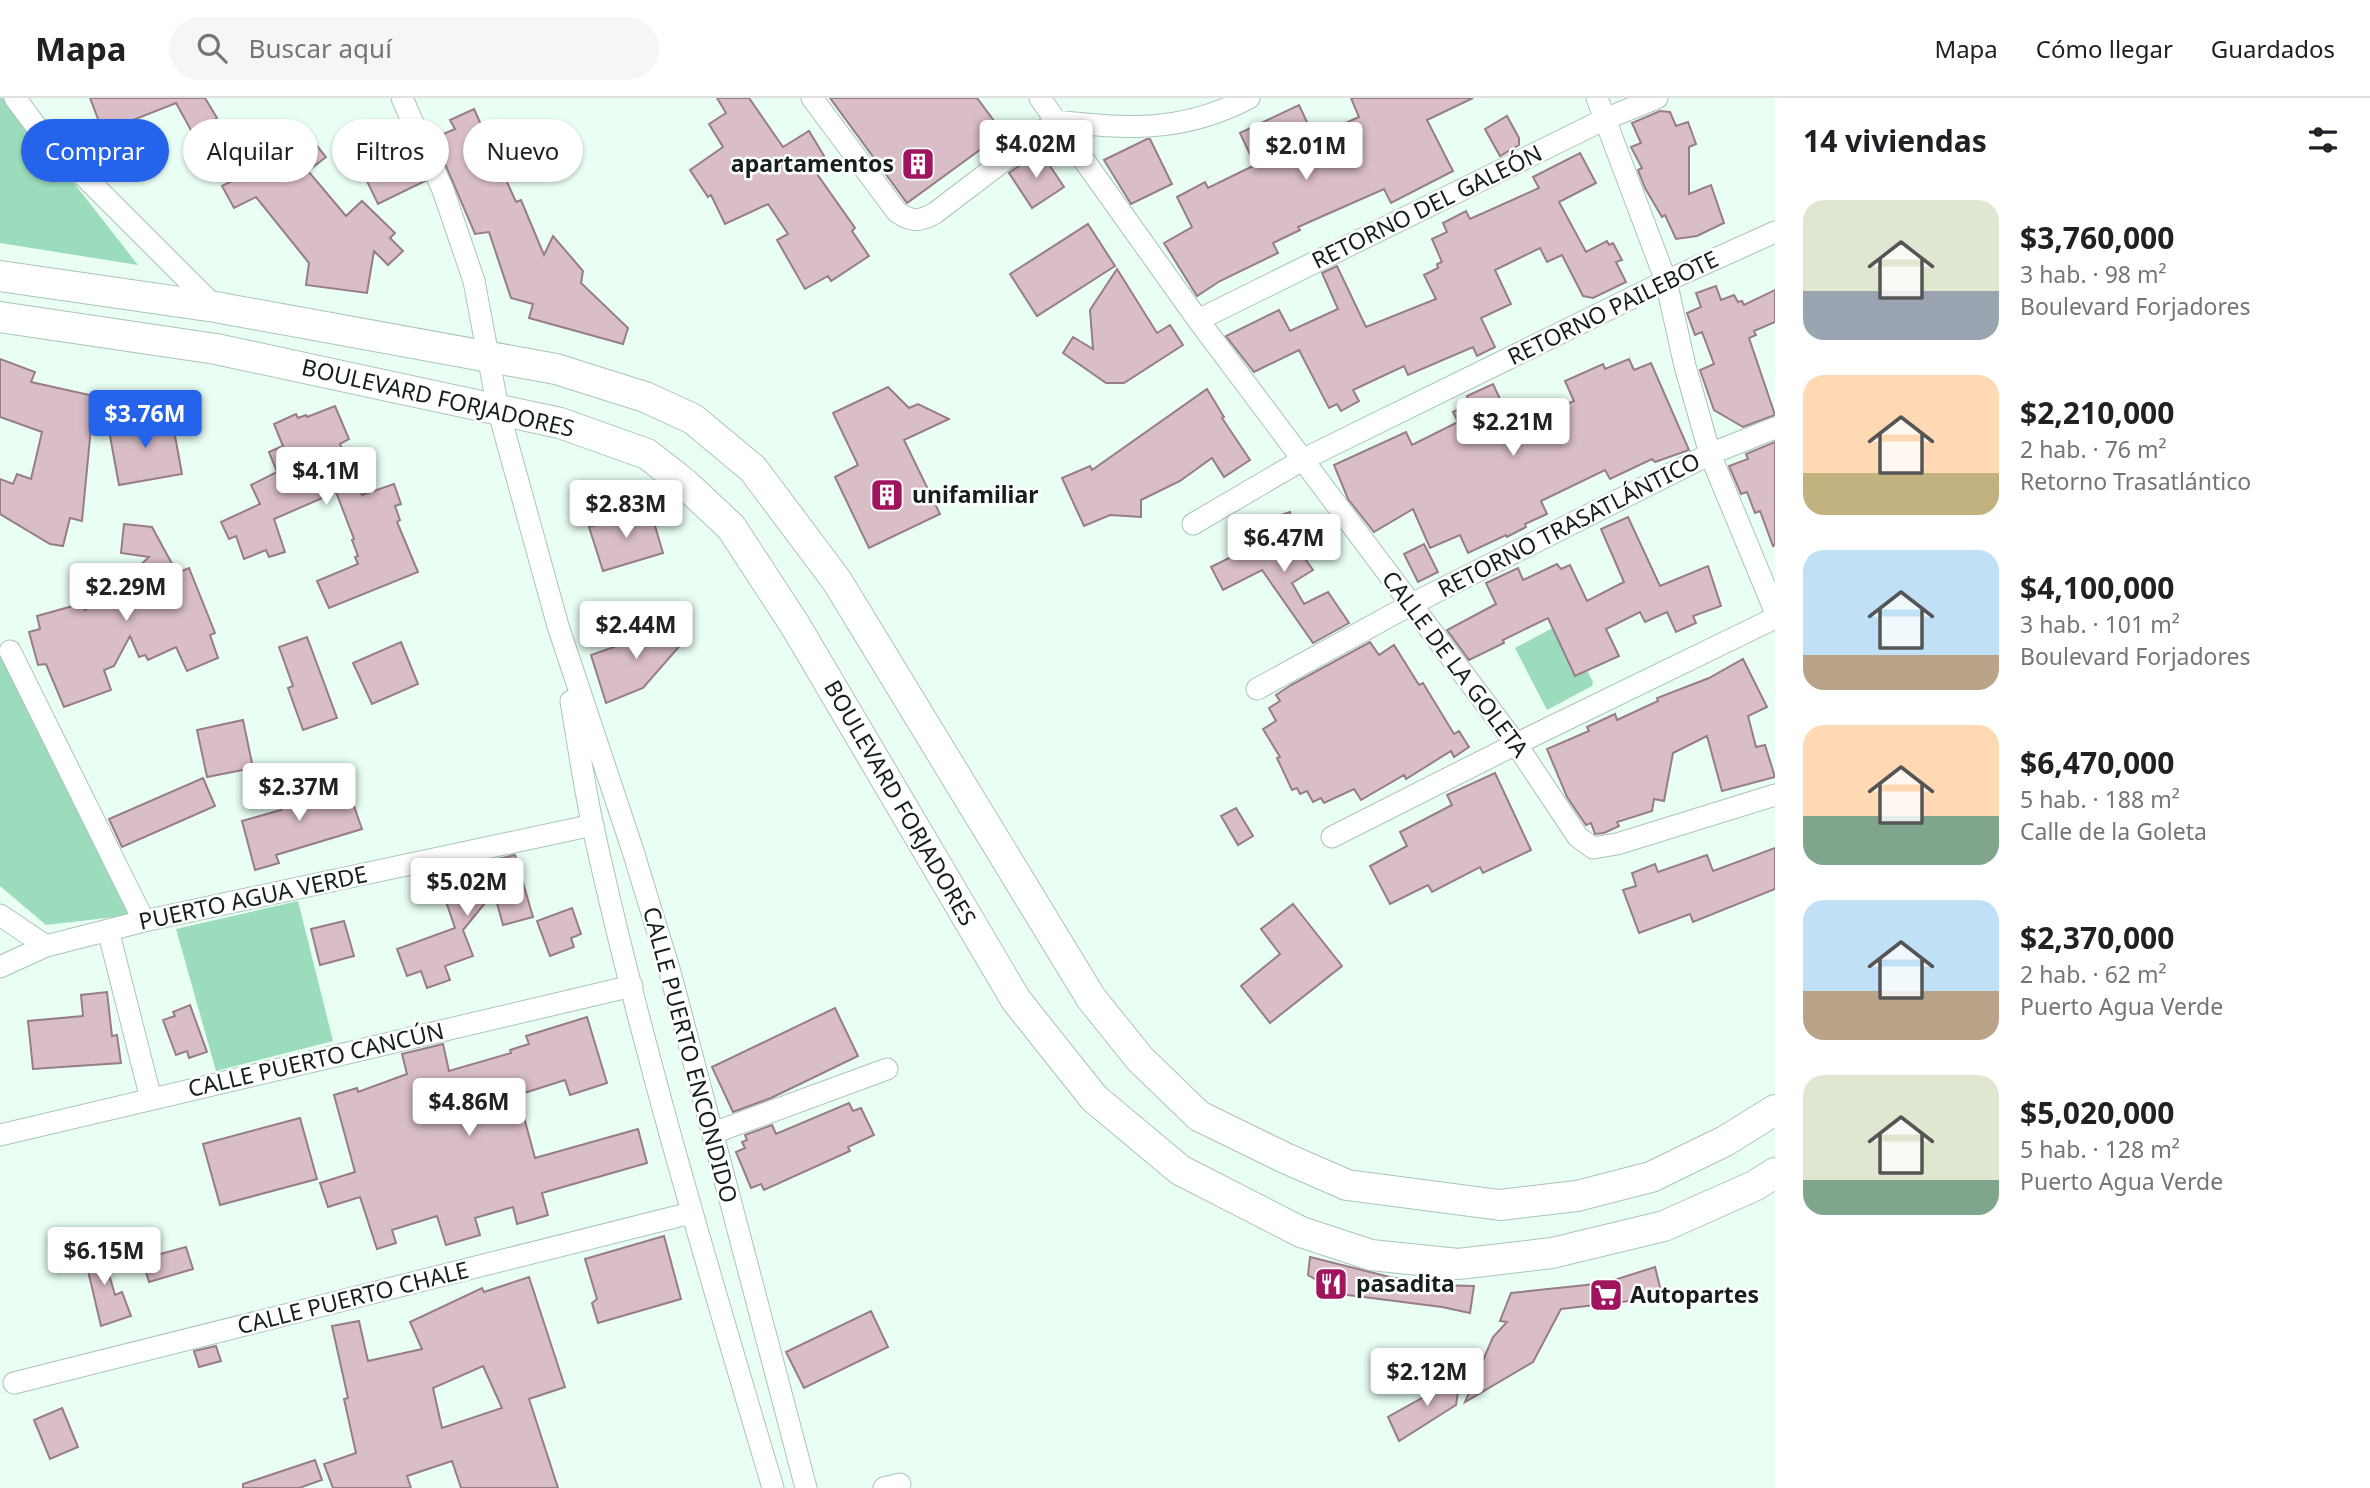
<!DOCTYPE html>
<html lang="es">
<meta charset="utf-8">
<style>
:root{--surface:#fff;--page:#f6f6f6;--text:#202124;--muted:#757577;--line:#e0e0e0;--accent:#2563eb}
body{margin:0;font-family:"Noto Sans",sans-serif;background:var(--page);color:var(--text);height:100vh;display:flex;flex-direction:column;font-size:26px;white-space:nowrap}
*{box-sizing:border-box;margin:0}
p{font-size:23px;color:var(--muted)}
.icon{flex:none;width:38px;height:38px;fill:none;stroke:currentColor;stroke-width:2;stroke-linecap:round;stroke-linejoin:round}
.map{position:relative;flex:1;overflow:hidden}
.panel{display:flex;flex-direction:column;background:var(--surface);width:595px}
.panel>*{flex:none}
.guide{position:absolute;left:21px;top:21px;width:665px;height:63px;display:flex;gap:14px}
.price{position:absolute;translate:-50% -60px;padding:0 16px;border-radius:7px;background:#fff;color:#222;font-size:23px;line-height:46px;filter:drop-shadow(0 2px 4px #0008)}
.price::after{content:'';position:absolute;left:50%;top:42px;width:21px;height:16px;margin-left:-10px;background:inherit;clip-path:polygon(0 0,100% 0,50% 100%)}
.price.selected{background:var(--accent);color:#fff}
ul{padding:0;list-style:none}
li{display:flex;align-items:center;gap:21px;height:175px;padding:0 28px}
li span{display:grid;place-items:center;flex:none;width:196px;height:140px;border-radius:21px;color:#555}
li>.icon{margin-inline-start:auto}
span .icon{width:84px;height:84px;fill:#fffc;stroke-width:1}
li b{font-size:30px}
h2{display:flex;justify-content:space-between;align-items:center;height:84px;padding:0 28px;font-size:30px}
.pill{padding:0 24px;border-radius:32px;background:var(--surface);box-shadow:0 2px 5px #0004;font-size:24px;line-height:63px}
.pill.selected{background:var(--accent);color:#fff}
header{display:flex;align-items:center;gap:42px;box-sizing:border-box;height:98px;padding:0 35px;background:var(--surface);border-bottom:2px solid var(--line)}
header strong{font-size:33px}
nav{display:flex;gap:38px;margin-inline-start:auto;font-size:24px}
.search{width:490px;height:63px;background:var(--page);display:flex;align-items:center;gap:18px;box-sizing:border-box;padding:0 24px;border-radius:38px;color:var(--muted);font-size:26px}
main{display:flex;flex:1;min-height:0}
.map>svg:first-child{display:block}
.green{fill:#9bdcbc}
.building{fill:#dabec7;stroke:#977d86;stroke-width:2;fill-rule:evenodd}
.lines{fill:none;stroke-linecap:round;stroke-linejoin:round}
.street-casing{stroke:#abc4b7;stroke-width:23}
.secondary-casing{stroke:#abc4b7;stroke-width:32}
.street{stroke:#fff;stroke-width:21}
.secondary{stroke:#fff;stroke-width:30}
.labels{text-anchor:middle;stroke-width:5;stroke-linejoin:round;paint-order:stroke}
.poi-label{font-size:23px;font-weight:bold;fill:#16201b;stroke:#fff;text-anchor:start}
.street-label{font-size:23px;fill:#16201b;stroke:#fff}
</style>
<header>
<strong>Mapa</strong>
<div class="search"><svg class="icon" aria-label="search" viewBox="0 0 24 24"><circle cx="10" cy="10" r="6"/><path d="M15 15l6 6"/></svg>Buscar aquí</div>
<nav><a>Mapa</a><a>Cómo llegar</a><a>Guardados</a></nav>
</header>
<main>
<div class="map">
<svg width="1775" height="1390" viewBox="0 0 1775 1390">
<rect width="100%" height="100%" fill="#e9fff3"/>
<path class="green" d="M0,0H4L41,43L138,167L0,145Z
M1562,525L1593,584L1592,588L1547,612L1515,550Z
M0,552L132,817L46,827L0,788Z
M298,803L333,943L216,973L176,831Z"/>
<path class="building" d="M90,0H205L217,20L192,34L176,5L103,34Z
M717,0H749L783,49L809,33L824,58L810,66L855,130L852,133L869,158L831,183L828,178L805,191L777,142L788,136L768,106L725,126L711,97L708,99L690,72L723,49L709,26L726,15Z
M830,0H977L1003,35L907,105Z
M1351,0H1473L1427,22L1453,73L1391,105L1384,91L1298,129L1300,132L1273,145L1278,155L1220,183L1197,198L1164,145L1192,129L1177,99L1205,84L1208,90L1255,67L1240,35L1299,7L1314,39L1359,19Z
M474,11L516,104L521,102L544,157L553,138L583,173L581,185L628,230L623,246L529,220L533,206L511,200L489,134L475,136L434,40L455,31L450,22Z
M1660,13L1670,14L1676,28L1688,24L1696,46L1689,49V96L1711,87L1724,125L1697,138L1676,141L1665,117L1662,119L1645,90L1638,72L1642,70L1631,49L1641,45L1632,25Z
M1507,18L1519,40V47L1500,58L1485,31Z
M309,38L326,59L308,73L346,118L362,103L395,135L390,140L403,153L388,167L374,153L367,195L306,187L309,165L256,99L234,110L222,88L271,63L291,45L295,50Z
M1147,41H1150L1172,86L1131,106L1104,62Z
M1040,53L1064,89L1032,110L1009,75Z
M412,54L425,83L378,106L364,77Z
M1580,55L1596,85L1559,104L1586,154L1607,143L1609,147L1613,145L1622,162L1616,164L1626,184L1593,200L1583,198L1562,157L1547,164L1540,150L1495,172L1511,206L1481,220L1495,249L1477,258L1473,249L1408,277L1404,268L1353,292L1359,303L1341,313L1337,306L1329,310L1299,252L1254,274L1226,238L1279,212L1290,233L1338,211L1322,175L1337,168L1366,229L1436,201L1424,177L1438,170L1437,166L1442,164L1432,141L1447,134L1443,125L1466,113L1470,121L1539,90L1533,79Z
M1088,126L1115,168L1037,218L1010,176Z
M1117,171L1157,235L1170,227L1183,247L1124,285H1106L1063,255L1073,239L1093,251L1090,212Z
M1716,188L1721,202L1734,197L1738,204L1742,203L1744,207L1775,192V224L1754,233L1756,237L1749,240L1775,317L1743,329L1714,312L1700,272L1714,266L1702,234L1695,237L1687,215L1701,209L1696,195Z
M0,261L35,274L31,284L94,298L82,423L70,420L63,448L50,446L0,416V381L13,386L17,376L31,381L42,334L0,319Z
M1629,261L1634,272L1651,265L1689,352L1655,364L1652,361L1610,381L1605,372L1541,403L1547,416L1525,426L1526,429L1507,439L1506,437L1468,455L1460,437L1430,450L1413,411L1374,434L1348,401L1334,367L1406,334L1412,347L1458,324L1453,314L1470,306L1467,298L1493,286L1507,316L1512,314L1523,337L1555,323L1550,313L1574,303L1565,283L1603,266L1605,271Z
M888,289L909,310L918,306L949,321L904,342L940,416L869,450L835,379L858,367L833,315Z
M1207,291L1224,319L1222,320L1250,362L1224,379L1212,360L1180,383L1141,402V419L1110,417L1084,428L1062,380L1090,368L1092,372Z
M335,308L349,341L340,346L362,397L394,386L401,406L395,408L400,422L397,424L418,474L329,510L317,483L358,466L355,459L358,458L352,442L354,441L336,394L274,421L285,454L269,459L266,452L244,461L236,438L229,441L221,424L260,406L251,387L277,374L269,354L283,348L274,326L296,316L298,320L306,317L307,319Z
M171,316L182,376L119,387L108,327Z
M1775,344V447L1773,448L1760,413L1755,415L1747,394L1741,396L1729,368L1748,361L1746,356Z
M650,411L663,455L603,473L589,429Z
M1290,414L1295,429L1303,426L1310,447L1298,451L1313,472L1292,485L1304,506L1328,494L1349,525L1313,545L1262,472L1223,492L1211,469L1259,445L1253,426Z
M1628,419L1660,488L1708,468L1721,508L1693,518L1696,525L1676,534L1667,514L1645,524L1640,514L1606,531L1619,558L1575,578L1548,520L1503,542L1504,545L1469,562L1447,532L1496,506L1486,485L1518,470L1523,482L1557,466L1561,471L1570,467L1587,503L1624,484L1601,431Z
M124,426L152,429L177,475L189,470L215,535L210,537L218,560L187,573L176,549L148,562L145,557L139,559L130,538L114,568L104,572L111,592L64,609L46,566L38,567L29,534L40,531L37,518L80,506L85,512L105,493L108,497L149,459L121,455Z
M1424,446L1438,474L1418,484L1404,456Z
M684,524L690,536L643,590L606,605L591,557Z
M307,539L337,620L303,632L288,590L293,588L279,549Z
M401,544L418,586L372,606L353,565Z
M1370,544L1379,557L1394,547L1419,587L1423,585L1454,636L1459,633L1469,649L1454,659L1451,653L1406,681L1404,677L1361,702L1354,691L1324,705L1321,700L1313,704L1307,693L1300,696L1297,690L1292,692L1277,660L1280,659L1263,631L1276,623L1269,610L1280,603L1276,597L1291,587Z
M1743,561L1767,609L1748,618L1756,649L1765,647L1775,679L1722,693L1707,638L1673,655L1664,703L1654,701L1652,713L1617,724L1619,728L1604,735L1595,736L1591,725L1586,727L1567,699L1547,651L1589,633L1587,629L1615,616L1617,622L1658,603L1657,600L1709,580Z
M243,622L253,670L207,679L197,632Z
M1495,675L1531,752L1483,775L1480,769L1432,794L1428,787L1390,806L1370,768L1407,748L1400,734L1452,707L1447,697Z
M203,680L215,708L122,749L109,721Z
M299,680L306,702L347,688L362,731L276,757L279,765L255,772L242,723L281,712L274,688Z
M1236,710L1253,738L1238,747L1221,718Z
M1775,750V791L1693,824L1690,816L1639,835L1623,792L1636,788L1632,775L1655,766L1658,774L1707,757L1713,773Z
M515,757L533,819L503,827L494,794L463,832L473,858L445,868L450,882L427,890L421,873L407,878L397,851L455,830L439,783L452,785L454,775L490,782L485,764Z
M1293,806L1342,868L1270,925L1241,888L1280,856L1261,831Z
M572,810L581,836L571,840L574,849L550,858L537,823Z
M344,823L354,858L320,867L311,831Z
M107,894L112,938L117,937L121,965L33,971L28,923L83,918L81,897Z
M190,907L207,954L189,960L187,953L176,957L163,922L175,918L173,914Z
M835,910L858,958L771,1000L733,1014L712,969Z
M587,919L607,985L570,997L565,982L518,997L535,1060L638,1031L647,1065L542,1095L548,1117L517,1126L513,1109L475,1120L480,1137L446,1147L437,1118L392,1132L396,1145L377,1151L360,1099L328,1109L320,1085L355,1074L334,997L357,990L358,994L407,976L402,956L443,946L449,973L511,955L510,952L529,946L526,938Z
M849,1005L853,1013L861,1010L874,1037L848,1049L850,1053L764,1092L761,1086L751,1090L736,1054L745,1050L742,1044L747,1042L745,1037L772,1027L776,1036Z
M300,1020L317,1081L220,1107L203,1046Z
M664,1138L681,1201L598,1225L592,1205L597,1201L585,1161Z
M99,1142L115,1197L122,1194L131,1218L101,1228L82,1147Z
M186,1149L193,1171L149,1184L142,1161Z
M1310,1159L1390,1179L1435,1187L1474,1188L1470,1215L1442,1209L1340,1196L1308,1177Z
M1655,1169L1661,1193L1630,1203L1561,1211L1533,1264L1465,1304L1493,1239L1507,1224L1500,1223L1511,1195L1605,1185Z
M529,1179L565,1289L529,1301L558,1390H461L452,1363L407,1378L411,1390H333L324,1366L356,1355L344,1301L348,1300L332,1228L359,1223L368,1263L422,1251L410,1224L482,1190L484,1194ZM483,1268L502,1310L442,1330L433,1290Z
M871,1213L888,1249L804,1290L786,1254Z
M216,1248L221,1263L199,1269L194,1253Z
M1462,1269L1456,1307L1399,1343L1388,1319L1429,1296Z
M62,1310L78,1349L50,1361L34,1322Z
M315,1362L322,1382L299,1390H243V1386Z"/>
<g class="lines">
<defs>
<path id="street" d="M15,0L42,36L215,209
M402,0L443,92L474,183L498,311L558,528L633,753L670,874L806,1390
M812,0L897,114C912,124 919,124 935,115L1056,23L1198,222L1516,646L1578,739L1593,750L1617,746L1775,697
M1040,0L1056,23C1128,31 1182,35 1249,0
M1597,0L1666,183L1685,268L1710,356L1775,513
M1198,222L1605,21L1657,0
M1193,426L1304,361L1666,183L1775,134
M10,553L144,823
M1257,591L1410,507L1710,356L1775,330
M571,603C578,645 584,687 593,729C642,952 708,1171 773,1390
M1332,739L1516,646L1775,520
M0,817L46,848
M108,832L151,1001
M0,869L46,848L144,823L593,727
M713,1035L887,971
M0,1037L632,888
M14,1285L691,1115
M884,1390L900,1386"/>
<path id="secondary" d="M0,178L215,209L556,271L645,299L693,321L753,371L837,483L1091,900L1140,961L1199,1018L1285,1060L1347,1087L1500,1107L1577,1098L1651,1079L1725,1043L1775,1012
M0,219L216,251L560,325L647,356L684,385L731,429L795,527L1016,902L1094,1000L1180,1072L1301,1134L1371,1157L1458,1166L1552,1155L1664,1128L1754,1088L1775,1075"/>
</defs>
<use href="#street" class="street-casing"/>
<use href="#secondary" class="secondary-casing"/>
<use href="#street" class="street"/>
<use href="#secondary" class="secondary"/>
</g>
<defs>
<symbol id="building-square" viewBox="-11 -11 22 22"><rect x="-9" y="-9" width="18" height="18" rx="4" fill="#a1155e" stroke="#fff"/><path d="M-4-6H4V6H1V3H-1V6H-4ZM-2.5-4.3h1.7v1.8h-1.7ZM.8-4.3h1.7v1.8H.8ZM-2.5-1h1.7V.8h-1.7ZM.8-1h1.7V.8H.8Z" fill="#fff"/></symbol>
<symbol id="restaurant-square" viewBox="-11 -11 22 22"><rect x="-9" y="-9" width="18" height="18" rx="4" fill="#a1155e" stroke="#fff"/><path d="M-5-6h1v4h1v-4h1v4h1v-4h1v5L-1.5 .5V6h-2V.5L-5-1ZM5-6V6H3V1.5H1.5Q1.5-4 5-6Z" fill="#fff"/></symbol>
<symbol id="supermarket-square" viewBox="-11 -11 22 22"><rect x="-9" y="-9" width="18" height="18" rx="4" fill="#a1155e" stroke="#fff"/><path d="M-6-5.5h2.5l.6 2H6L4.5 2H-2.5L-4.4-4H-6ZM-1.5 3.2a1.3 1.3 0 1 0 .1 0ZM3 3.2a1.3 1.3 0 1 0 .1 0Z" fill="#fff"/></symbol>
</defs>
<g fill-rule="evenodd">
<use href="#building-square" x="899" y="47" width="38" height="38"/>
<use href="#building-square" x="868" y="378" width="38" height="38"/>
<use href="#restaurant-square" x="1312" y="1167" width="38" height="38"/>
<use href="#supermarket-square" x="1587" y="1178" width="38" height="38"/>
</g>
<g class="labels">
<g class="poi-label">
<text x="894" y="74" text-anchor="end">apartamentos</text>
<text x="912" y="405">unifamiliar</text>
<text x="1356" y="1194">pasadita</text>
<text x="1630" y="1205">Autopartes</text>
</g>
<g class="street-label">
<text transform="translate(1427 109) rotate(-26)" y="8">RETORNO DEL GALEÓN</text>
<text transform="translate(1613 210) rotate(-26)" y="8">RETORNO PAILEBOTE</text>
<text transform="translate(438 300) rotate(13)" y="8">BOULEVARD FORJADORES</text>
<text transform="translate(1569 427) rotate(-27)" y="8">RETORNO TRASATLÁNTICO</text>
<text transform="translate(1455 566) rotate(53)" y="8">CALLE DE LA GOLETA</text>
<text transform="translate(900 705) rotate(60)" y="8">BOULEVARD FORJADORES</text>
<text transform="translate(253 800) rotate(-12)" y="8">PUERTO AGUA VERDE</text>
<text transform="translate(690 957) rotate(75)" y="8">CALLE PUERTO ENCONDIDO</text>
<text transform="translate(316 962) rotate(-13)" y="8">CALLE PUERTO CANCÚN</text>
<text transform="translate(353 1200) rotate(-14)" y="8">CALLE PUERTO CHALE</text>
</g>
</g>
</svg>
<b class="price" style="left:1036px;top:82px">$4.02M</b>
<b class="price" style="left:1306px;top:84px">$2.01M</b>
<b class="price selected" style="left:145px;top:352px">$3.76M</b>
<b class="price" style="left:1513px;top:360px">$2.21M</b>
<b class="price" style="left:326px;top:409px">$4.1M</b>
<b class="price" style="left:626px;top:442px">$2.83M</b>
<b class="price" style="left:1284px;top:476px">$6.47M</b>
<b class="price" style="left:126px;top:525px">$2.29M</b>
<b class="price" style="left:636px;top:563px">$2.44M</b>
<b class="price" style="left:299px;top:725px">$2.37M</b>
<b class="price" style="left:467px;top:820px">$5.02M</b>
<b class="price" style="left:469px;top:1040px">$4.86M</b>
<b class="price" style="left:104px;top:1189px">$6.15M</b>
<b class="price" style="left:1427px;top:1310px">$2.12M</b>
<div class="guide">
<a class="pill selected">Comprar</a>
<a class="pill">Alquilar</a>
<a class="pill">Filtros</a>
<a class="pill">Nuevo</a>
</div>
</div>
<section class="panel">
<h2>14 viviendas<svg class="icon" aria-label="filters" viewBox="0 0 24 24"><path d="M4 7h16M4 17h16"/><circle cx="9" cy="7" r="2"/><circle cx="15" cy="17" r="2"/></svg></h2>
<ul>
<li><span style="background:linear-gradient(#dfe7d0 65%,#9aa5b1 0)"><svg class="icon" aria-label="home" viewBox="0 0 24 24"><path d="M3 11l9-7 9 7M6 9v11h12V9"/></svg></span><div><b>$3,760,000</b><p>3 hab. · 98 m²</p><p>Boulevard Forjadores</p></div></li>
<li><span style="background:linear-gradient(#ffd9b3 70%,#c2b280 0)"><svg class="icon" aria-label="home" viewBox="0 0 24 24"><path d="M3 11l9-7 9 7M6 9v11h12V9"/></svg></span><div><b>$2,210,000</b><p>2 hab. · 76 m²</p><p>Retorno Trasatlántico</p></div></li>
<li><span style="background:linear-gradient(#bfe0f5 75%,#b9a48a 0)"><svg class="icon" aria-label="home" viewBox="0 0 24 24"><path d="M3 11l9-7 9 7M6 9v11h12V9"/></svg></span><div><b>$4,100,000</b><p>3 hab. · 101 m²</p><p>Boulevard Forjadores</p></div></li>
<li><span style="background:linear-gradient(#ffd9b3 65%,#7fa58c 0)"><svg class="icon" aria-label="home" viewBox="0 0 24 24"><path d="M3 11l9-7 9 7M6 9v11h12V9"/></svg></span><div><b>$6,470,000</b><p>5 hab. · 188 m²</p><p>Calle de la Goleta</p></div></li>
<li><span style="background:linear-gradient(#bfe0f5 65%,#b9a48a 0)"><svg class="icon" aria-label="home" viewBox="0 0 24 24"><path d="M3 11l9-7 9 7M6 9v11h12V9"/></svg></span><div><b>$2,370,000</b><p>2 hab. · 62 m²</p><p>Puerto Agua Verde</p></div></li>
<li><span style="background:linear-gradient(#dfe7d0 75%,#7fa58c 0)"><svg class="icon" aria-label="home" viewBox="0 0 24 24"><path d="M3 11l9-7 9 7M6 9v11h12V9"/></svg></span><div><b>$5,020,000</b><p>5 hab. · 128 m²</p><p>Puerto Agua Verde</p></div></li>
</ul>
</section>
</main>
